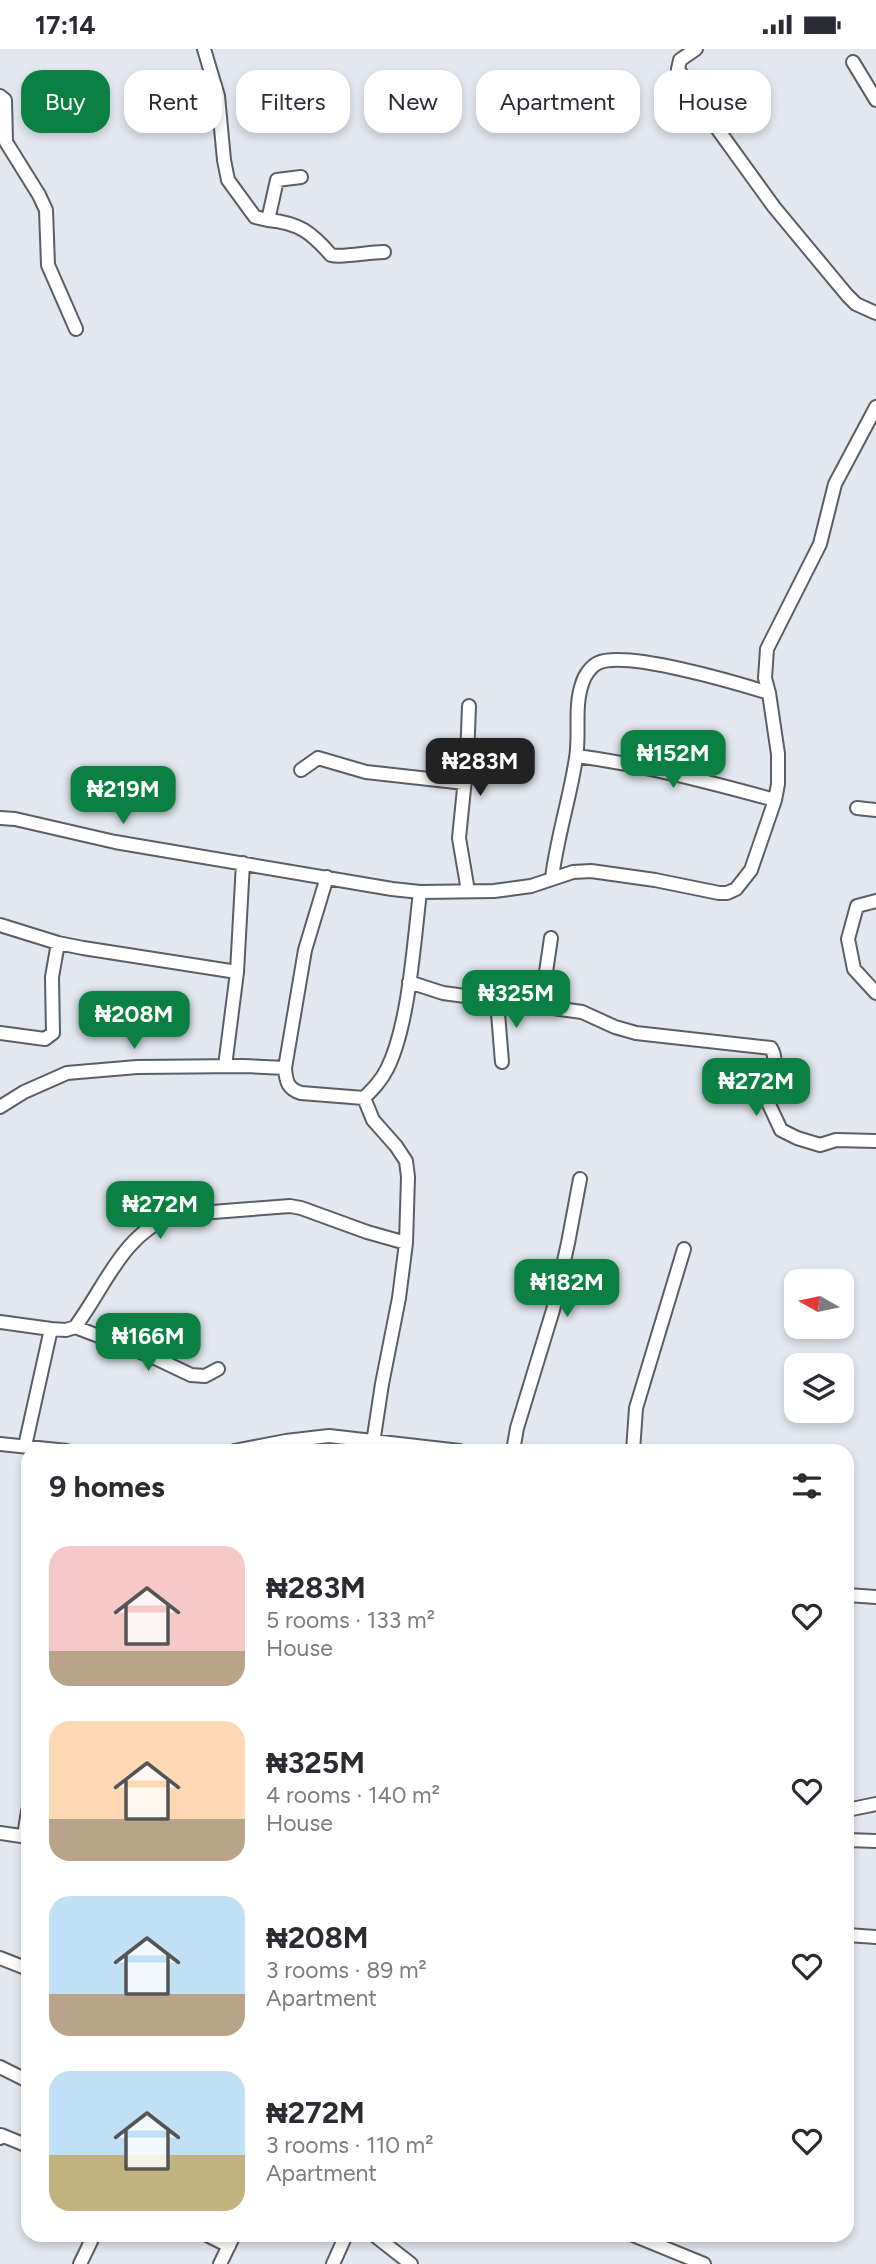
<!DOCTYPE html>
<meta charset="utf-8">
<style>
:root{--surface:#fff;--page:#f7f7f7;--text:#2b2b33;--muted:#7c7c81;--accent:#0b8043}
body{margin:0;font-family:Figtree,sans-serif;background:var(--page);color:var(--text);height:100vh;display:flex;flex-direction:column;font-size:26px;white-space:nowrap}
*{box-sizing:border-box;margin:0}
p{font-size:23px;color:var(--muted)}
.icon{flex:none;width:38px;height:38px;fill:none;stroke:currentColor;stroke-width:2;stroke-linecap:round;stroke-linejoin:round}
.map{position:relative;flex:1;overflow:hidden}
.panel{position:absolute;left:21px;top:1395px;width:833px;height:798px;display:flex;flex-direction:column;background:var(--surface);border-radius:21px;box-shadow:0 4px 10px #0003}
.panel>*{flex:none}
.hud{position:absolute;left:21px;top:21px;width:835px;height:63px;display:flex;gap:14px}
.needle{width:46px;rotate:279deg}
.controls{position:absolute;left:784px;top:1220px;display:grid;gap:14px}
.controls a{display:grid;place-items:center;width:70px;height:70px;border-radius:14px;background:var(--surface);box-shadow:0 4px 10px #0003;font-size:35px}
.price{position:absolute;translate:-50% -60px;padding:0 16px;border-radius:14px;background:var(--accent);color:#fff;font-size:23px;line-height:46px;filter:drop-shadow(0 2px 4px #0008)}
.price::after{content:'';position:absolute;left:50%;top:42px;width:21px;height:16px;margin-left:-10px;background:inherit;clip-path:polygon(0 0,100% 0,50% 100%)}
.price.selected{background:#222;color:#fff}
ul{padding:0;list-style:none}
li{display:flex;align-items:center;gap:21px;height:175px;padding:0 28px}
li span{display:grid;place-items:center;flex:none;width:196px;height:140px;border-radius:21px;color:#555}
li>.icon{margin-inline-start:auto}
span .icon{width:84px;height:84px;fill:#fffc;stroke-width:1}
li b{font-size:30px}
h2{display:flex;justify-content:space-between;align-items:center;height:84px;padding:0 28px;font-size:30px}
.tag{padding:0 24px;border-radius:21px;background:var(--surface);box-shadow:0 4px 10px #0003;font-size:24px;line-height:63px}
.tag.selected{background:var(--accent);color:#fff}
.status{display:flex;justify-content:space-between;align-items:center;height:49px;padding:0 35px;background:var(--surface);direction:ltr}
.status svg{height:19px;fill:currentColor}
.map>svg:first-child{display:block}
.lines{fill:none;stroke-linecap:round;stroke-linejoin:round}
.minor-casing{stroke:#5a5e65;stroke-width:16}
.minor{stroke:#fff;stroke-width:12}
</style>
<div class="status"><b>17:14</b><svg viewBox="0 0 49 12"><path d="M0 12V9h3v3zM5 12V6h3v6zM10 12V3h3v9zM15 12V0h3v12zM26 1h20v11H26zM47 4h2v5h-2z"/></svg></div>
<div class="map">
<svg width="876" height="2215" viewBox="0 0 876 2215">
<rect width="100%" height="100%" fill="#e3e8f0"/>
<g class="lines">
<defs>
<path id="minor" d="M204,0L218,47L224,111L228,131L255,168L268,171L277,131L301,128
M696,0L680,11L678,20L719,82L774,158L847,246L856,255L876,264
M853,13L876,51
M0,47L5,51L6,93L39,146L46,161L48,216L76,280
M268,171C299,174 311,183 331,206C343,209 368,203 384,203
M577,707C644,716 709,733 775,751
M301,721L318,709L366,723L465,734
M857,759L876,761
M0,769L15,770L115,793L392,840L420,843L494,842L531,837L573,823L591,822L655,831L719,844H727L736,840L751,821L775,751L778,735V705L769,644L765,629L767,600L820,495L835,435L876,358
M327,828L305,901L285,1019C286,1033 288,1040 301,1044L364,1049
M552,829C557,788 570,749 576,709C580,685 574,658 582,635C584,627 591,617 598,614C626,601 737,634 769,644
M468,842L459,789L467,710L469,657
M876,852L857,857L848,890L854,920L876,944
M0,876L58,894L83,899L237,923
M409,933L443,944L582,963L615,978L636,984L771,999C780,1013 769,1034 766,1049L781,1081L797,1089L820,1096L836,1091L876,1092
M497,952L502,1013
M541,957L551,889
M0,984L45,990L53,984L52,928L58,894
M225,1017L237,923L243,814
M0,1058L24,1043L67,1024L137,1018L244,1017L285,1019
M0,1273L51,1280
M75,1278L151,1307L191,1326L205,1327L218,1320
M373,1394L382,1335L399,1249L406,1194L408,1128L406,1112L396,1097L373,1071L364,1049C373,1040 381,1032 387,1020C409,977 414,892 420,843
M0,1395L67,1402
M25,1397L51,1280L66,1281L75,1278C105,1238 123,1184 174,1166L290,1157L301,1159L367,1183L406,1194
M234,1402L286,1392L329,1387L460,1402
M513,1402L517,1379L553,1261L568,1194L580,1130
M633,1402L636,1359L684,1200
M847,1546L876,1548
M847,1761L876,1755
M0,1784L28,1788
M24,1787L28,1762
M847,1791L876,1792
M847,1886L876,1888
M0,1909L28,1920
M0,2018L28,2032
M0,2089L1,2086L28,2097
M207,2186L229,2197
M374,2186L411,2215
M633,2186L704,2215
M80,2215L94,2186
M220,2215L234,2186
M333,2215L346,2186"/>
</defs>
<use href="#minor" class="minor-casing"/>
<use href="#minor" class="minor"/>
</g>
</svg>
<div class="controls">
<a><svg class="needle" viewBox="-14 -14 28 28"><path d="M0-13l5 13h-10z" fill="#e53935"/><path d="M0 13l5-13h-10z" fill="#7c7c81"/></svg></a>
<a><svg class="icon" aria-label="layers" viewBox="0 0 24 24"><path d="M12 4l9 5-9 5-9-5zM3 14l9 5 9-5"/></svg></a>
</div>
<b class="price" style="left:673px;top:741px">₦152M</b>
<b class="price selected" style="left:480px;top:749px">₦283M</b>
<b class="price" style="left:123px;top:777px">₦219M</b>
<b class="price" style="left:516px;top:981px">₦325M</b>
<b class="price" style="left:134px;top:1002px">₦208M</b>
<b class="price" style="left:756px;top:1069px">₦272M</b>
<b class="price" style="left:160px;top:1192px">₦272M</b>
<b class="price" style="left:567px;top:1270px">₦182M</b>
<b class="price" style="left:148px;top:1324px">₦166M</b>
<div class="hud">
<a class="tag selected">Buy</a>
<a class="tag">Rent</a>
<a class="tag">Filters</a>
<a class="tag">New</a>
<a class="tag">Apartment</a>
<a class="tag">House</a>
</div>
<section class="panel">
<h2>9 homes<svg class="icon" aria-label="filters" viewBox="0 0 24 24"><path d="M4 7h16M4 17h16"/><circle cx="9" cy="7" r="2"/><circle cx="15" cy="17" r="2"/></svg></h2>
<ul>
<li><span style="background:linear-gradient(#f6c9c9 75%,#b9a48a 0)"><svg class="icon" aria-label="home" viewBox="0 0 24 24"><path d="M3 11l9-7 9 7M6 9v11h12V9"/></svg></span><div><b>₦283M</b><p>5 rooms · 133 m²</p><p>House</p></div><svg class="icon" aria-label="heart" viewBox="0 0 24 24"><path d="M12 20l-8-8c-3-5 5-10 8-4 3-6 11-1 8 4z"/></svg></li>
<li><span style="background:linear-gradient(#ffd9b3 70%,#b9a48a 0)"><svg class="icon" aria-label="home" viewBox="0 0 24 24"><path d="M3 11l9-7 9 7M6 9v11h12V9"/></svg></span><div><b>₦325M</b><p>4 rooms · 140 m²</p><p>House</p></div><svg class="icon" aria-label="heart" viewBox="0 0 24 24"><path d="M12 20l-8-8c-3-5 5-10 8-4 3-6 11-1 8 4z"/></svg></li>
<li><span style="background:linear-gradient(#bfe0f5 70%,#b9a48a 0)"><svg class="icon" aria-label="home" viewBox="0 0 24 24"><path d="M3 11l9-7 9 7M6 9v11h12V9"/></svg></span><div><b>₦208M</b><p>3 rooms · 89 m²</p><p>Apartment</p></div><svg class="icon" aria-label="heart" viewBox="0 0 24 24"><path d="M12 20l-8-8c-3-5 5-10 8-4 3-6 11-1 8 4z"/></svg></li>
<li><span style="background:linear-gradient(#bfe0f5 60%,#c2b280 0)"><svg class="icon" aria-label="home" viewBox="0 0 24 24"><path d="M3 11l9-7 9 7M6 9v11h12V9"/></svg></span><div><b>₦272M</b><p>3 rooms · 110 m²</p><p>Apartment</p></div><svg class="icon" aria-label="heart" viewBox="0 0 24 24"><path d="M12 20l-8-8c-3-5 5-10 8-4 3-6 11-1 8 4z"/></svg></li>
</ul>
</section>
</div>
